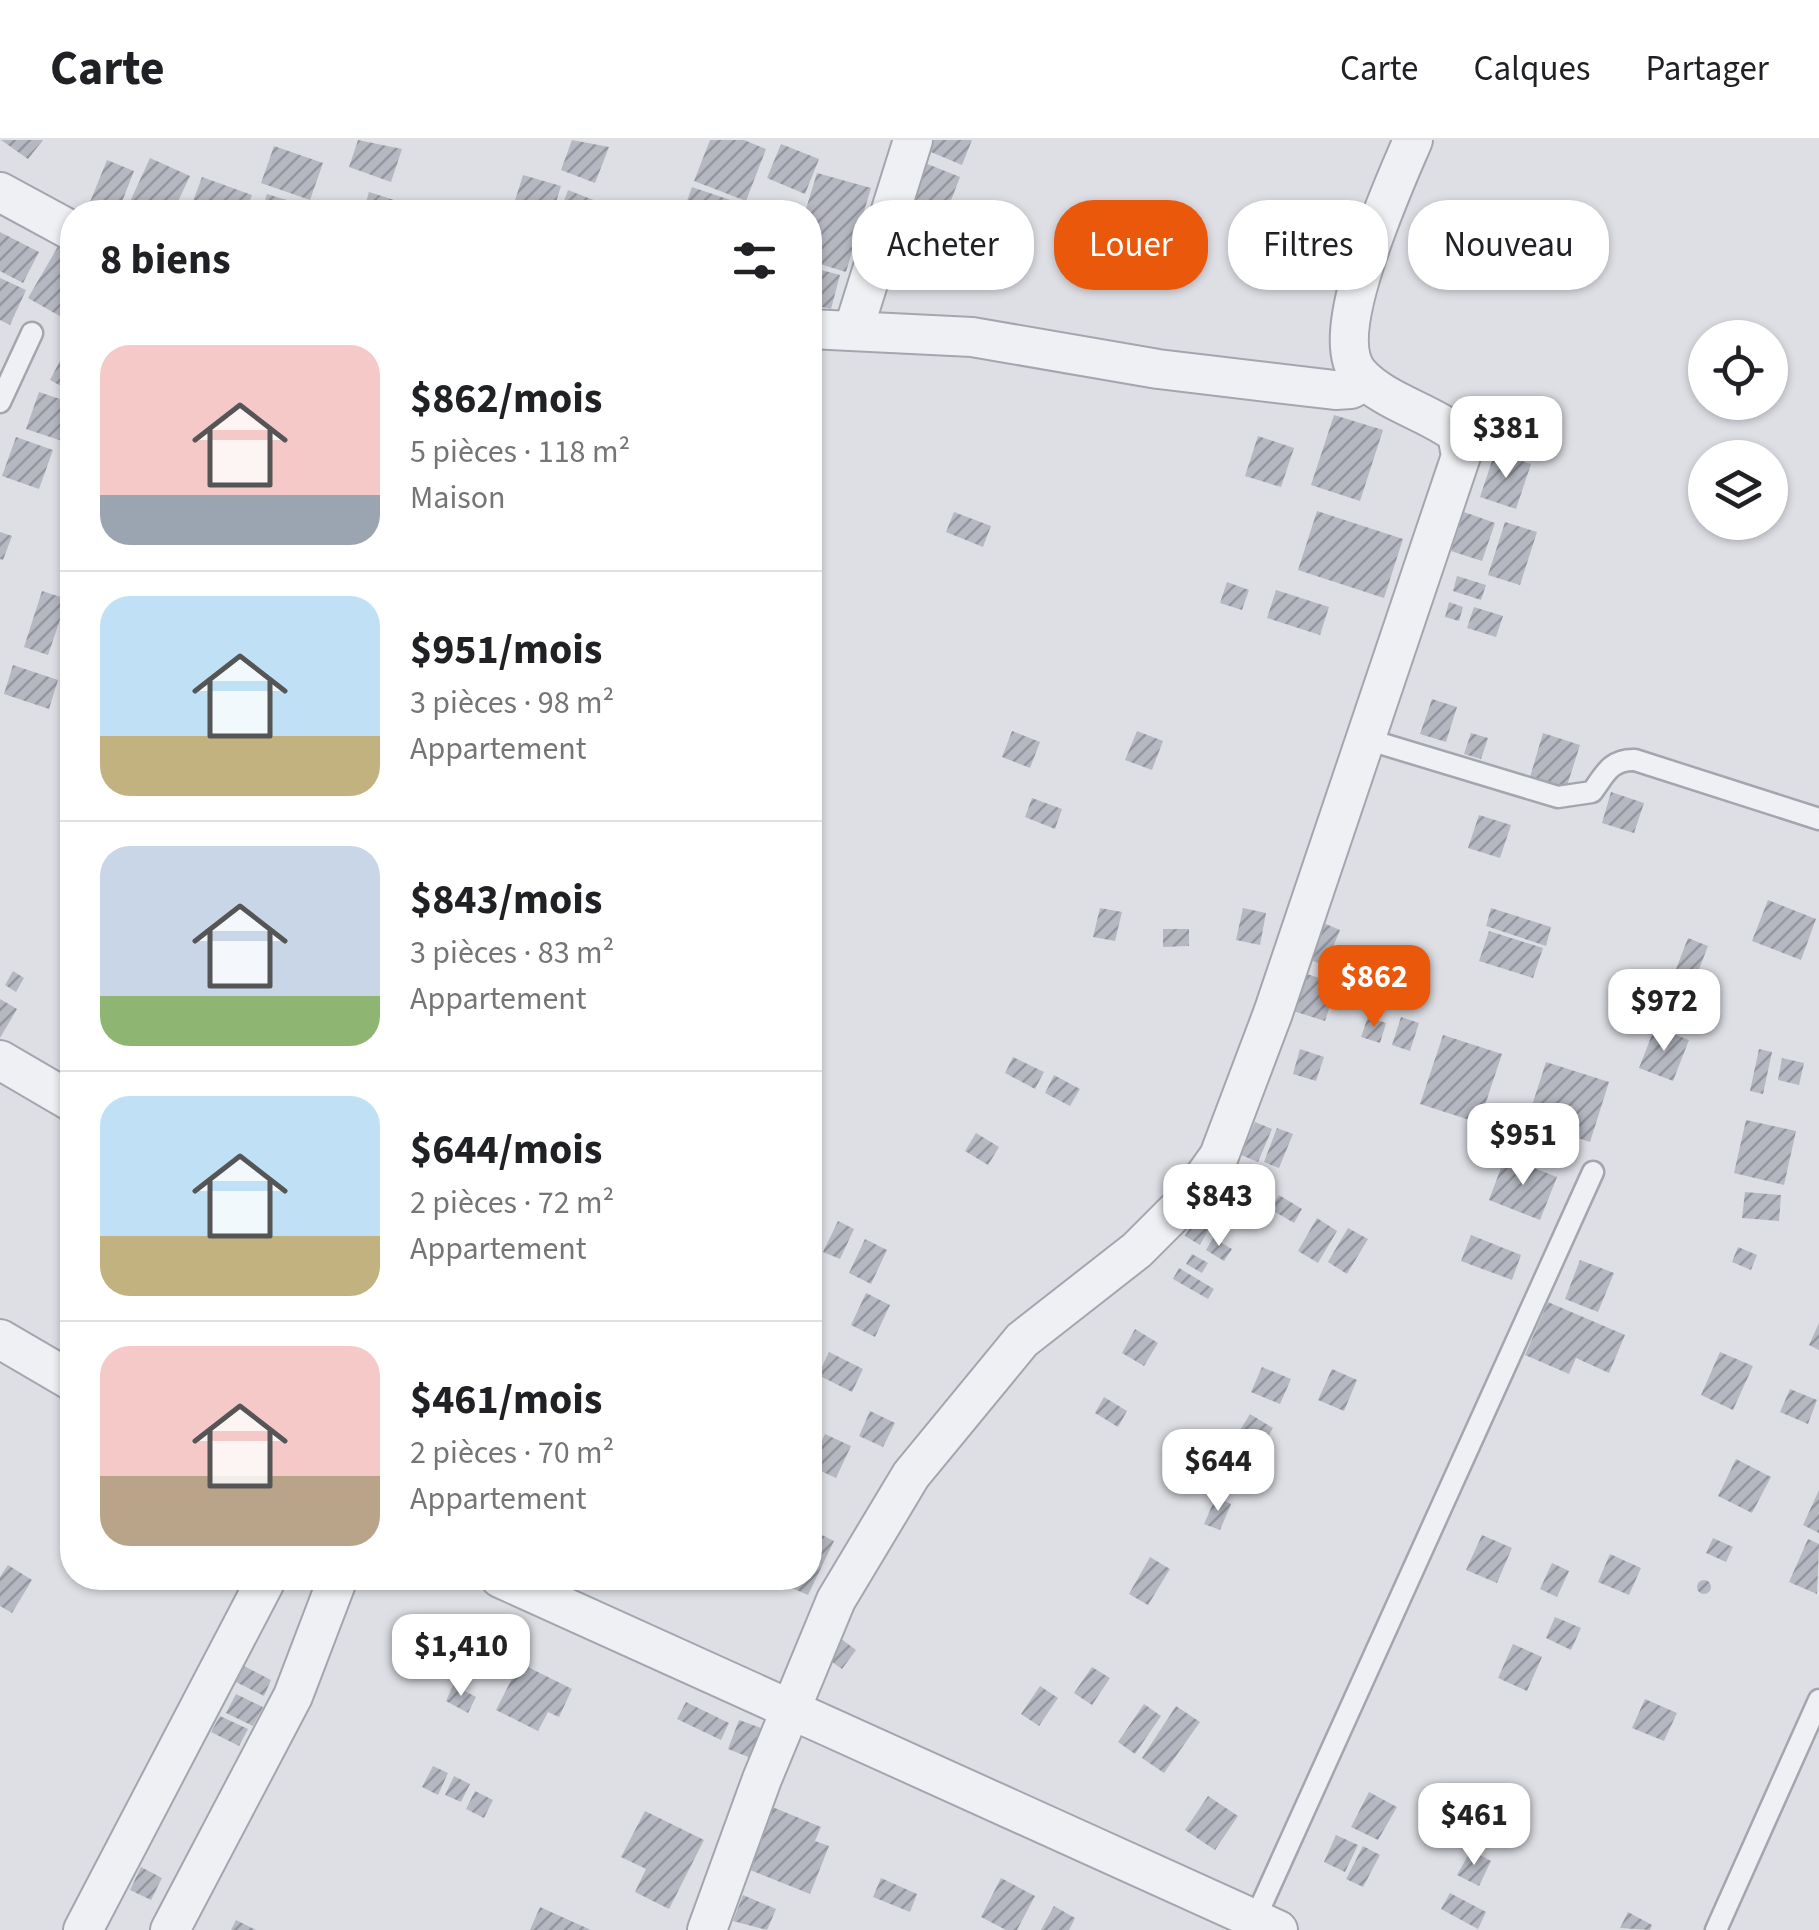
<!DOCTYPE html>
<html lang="fr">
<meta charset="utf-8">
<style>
:root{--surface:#fff;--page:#f6f6f6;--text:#202124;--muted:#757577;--line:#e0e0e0;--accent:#ea580c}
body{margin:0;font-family:"Source Sans 3",sans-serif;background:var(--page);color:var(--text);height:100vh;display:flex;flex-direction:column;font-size:38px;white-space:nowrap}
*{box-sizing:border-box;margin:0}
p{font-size:32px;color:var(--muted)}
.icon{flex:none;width:55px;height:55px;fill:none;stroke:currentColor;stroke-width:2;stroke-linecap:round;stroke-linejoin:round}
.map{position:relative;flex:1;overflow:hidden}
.panel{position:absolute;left:60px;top:60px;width:762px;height:1390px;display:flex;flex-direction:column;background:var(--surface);border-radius:40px;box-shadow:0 2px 8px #0004}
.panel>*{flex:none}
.guide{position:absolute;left:852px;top:60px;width:815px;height:90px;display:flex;gap:20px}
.buttons{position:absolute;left:1688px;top:180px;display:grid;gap:20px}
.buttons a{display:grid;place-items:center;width:100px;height:100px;border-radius:50%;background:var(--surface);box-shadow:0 2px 8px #0004;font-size:50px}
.price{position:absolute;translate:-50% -85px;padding:0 22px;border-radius:20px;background:#fff;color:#222;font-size:32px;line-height:65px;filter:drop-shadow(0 2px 5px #0008)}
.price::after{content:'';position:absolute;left:50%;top:60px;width:30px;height:22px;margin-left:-15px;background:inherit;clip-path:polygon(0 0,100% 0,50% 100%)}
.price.selected{background:var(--accent);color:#fff}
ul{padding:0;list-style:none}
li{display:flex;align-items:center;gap:30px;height:250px;padding:0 40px}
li+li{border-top:2px solid var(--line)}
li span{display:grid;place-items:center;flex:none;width:280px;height:200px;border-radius:30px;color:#555}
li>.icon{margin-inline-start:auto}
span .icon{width:120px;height:120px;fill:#fffc;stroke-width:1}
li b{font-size:42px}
h2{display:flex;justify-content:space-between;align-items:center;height:120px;padding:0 40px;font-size:42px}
.chip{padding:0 35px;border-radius:40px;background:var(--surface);box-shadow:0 2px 8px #0004;font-size:35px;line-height:90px}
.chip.selected{background:var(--accent);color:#fff}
header{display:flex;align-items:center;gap:60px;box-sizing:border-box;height:140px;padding:0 50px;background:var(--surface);border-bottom:2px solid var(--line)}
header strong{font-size:48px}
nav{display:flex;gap:55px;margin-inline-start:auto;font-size:35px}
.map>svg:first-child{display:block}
.building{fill:url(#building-hatch)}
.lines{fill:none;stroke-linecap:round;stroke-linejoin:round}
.service-casing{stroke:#a3a6ae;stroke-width:25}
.minor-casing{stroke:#a3a6ae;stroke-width:42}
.service{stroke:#eff0f4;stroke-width:20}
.minor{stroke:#eff0f4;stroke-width:38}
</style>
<header>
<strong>Carte</strong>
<nav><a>Carte</a><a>Calques</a><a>Partager</a></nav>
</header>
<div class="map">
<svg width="1819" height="1790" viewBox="0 0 1819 1790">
<defs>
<pattern id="building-hatch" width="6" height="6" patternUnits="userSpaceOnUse" patternTransform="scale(2.5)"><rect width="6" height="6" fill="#b5b8c1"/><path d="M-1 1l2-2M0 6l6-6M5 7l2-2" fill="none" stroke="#93969e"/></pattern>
</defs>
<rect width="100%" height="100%" fill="#dddfe5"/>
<path class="building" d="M1,0H43L28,19Z
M358,0L402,9L391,42L349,27Z
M572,0L609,7L595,43L561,30Z
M710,0H744L766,9L746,61L694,41Z
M922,0H972L962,25L919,7Z
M781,4L819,19L805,54L767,38Z
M274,6L323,23L310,60L261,43Z
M150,18L190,36L173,72H143L128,66Z
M915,19L960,37L945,76L900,58Z
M107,20L134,31L118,72H86Z
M817,33L871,48L846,132L810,121V72H805Z
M523,35L561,46L553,72L512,70Z
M202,37L252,55L246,72H189Z
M692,47L736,62L732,72H683Z
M568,50L596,61L592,72H560Z
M369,52L416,67L414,72H363Z
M267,54L315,69L313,72H261Z
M777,62L801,72H772Z
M0,92L39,112L23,143L0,131Z
M931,99L978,114L969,140L923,124Z
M60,103L72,110V183L28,158Z
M810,127L840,135L831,169L810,164Z
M0,138L26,150L10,185L0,180Z
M72,198V252L50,240Z
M39,252L72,263L65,302L26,289Z
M1334,275L1383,290L1360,361L1311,345Z
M1258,296L1294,308L1281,347L1245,336Z
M16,297L53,310L39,349L2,336Z
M1495,312L1531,324L1516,369L1480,357Z
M1317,371L1403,399L1384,458L1298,430Z
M954,372L991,386L983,407L946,392Z
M1464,372L1495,383L1482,421L1451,411Z
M1505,382L1537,392L1520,445L1488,435Z
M0,392L12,396L3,420L0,419Z
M1457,436L1486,445L1481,460L1453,451Z
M1227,442L1249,450L1242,470L1220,463Z
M1276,450L1329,467L1320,495L1267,478Z
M42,451L67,459L48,515L24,507Z
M1449,462L1463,467L1459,481L1445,477Z
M1474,467L1503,476L1496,497L1467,488Z
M13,525L58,540L49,569L4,554Z
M67,544L72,546V570L60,566Z
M1432,559L1457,567L1446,602L1420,594Z
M1012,591L1040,602L1030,628L1002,617Z
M1137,591L1163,601L1152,630L1125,620Z
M1471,593L1488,598L1481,619L1464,614Z
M1543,593L1580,605L1566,649L1530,637Z
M1611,652L1644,663L1634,693L1602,683Z
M1032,658L1062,669L1055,689L1025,677Z
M1479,675L1511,685L1500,718L1468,708Z
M1768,760L1816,779L1801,820L1752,801Z
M1100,768L1122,772L1115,801L1093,797Z
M1243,768L1266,773L1260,805L1236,800Z
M1491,768L1551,787L1546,806L1486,786Z
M1321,782L1340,790L1325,826L1306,818Z
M1163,789H1189V806L1163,807Z
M1489,791L1543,808L1533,838L1479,821Z
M1688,798L1708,806L1693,845L1673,837Z
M13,831L24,838L16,852L5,845Z
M1301,832L1337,844L1325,881L1290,870Z
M0,859L17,869L0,898Z
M1368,877L1386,883L1380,903L1361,897Z
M1401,877L1419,883L1410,911L1392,905Z
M1655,887L1689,900L1673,941L1639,928Z
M1443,895L1502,914L1479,983L1420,964Z
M1300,909L1324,917L1316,941L1293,934Z
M1759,909L1772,912L1763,954L1750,951Z
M1013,917L1044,932L1035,949L1005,933Z
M1782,918L1804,923L1799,945L1778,940Z
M1546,922L1609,942L1590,1002L1527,981Z
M1054,935L1080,949L1070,966L1045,953Z
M1746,980L1796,991L1784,1045L1734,1033Z
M1255,982L1272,989L1258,1022L1241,1015Z
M1277,988L1293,994L1279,1028L1264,1022Z
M976,993L999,1007L988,1025L965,1011Z
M1505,1017L1557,1037L1540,1080L1489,1060Z
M1234,1035L1259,1049L1246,1070L1221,1055Z
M1745,1052L1781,1055L1779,1081L1742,1078Z
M1279,1055L1302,1069L1294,1083L1270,1069Z
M810,1062L819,1067L810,1085Z
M1317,1078L1337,1091L1318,1123L1298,1111Z
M1194,1080L1209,1089L1200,1105L1185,1096Z
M838,1081L854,1089L840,1119L823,1112Z
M1348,1088L1368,1099L1347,1134L1328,1122Z
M1471,1095L1521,1115L1512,1140L1461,1121Z
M1213,1098L1232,1109L1224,1121L1206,1110Z
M865,1099L887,1110L871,1144L849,1133Z
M1738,1107L1757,1115L1751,1130L1732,1122Z
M1192,1114L1208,1123L1202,1133L1186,1124Z
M1580,1120L1614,1133L1598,1172L1565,1159Z
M1179,1128L1214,1149L1208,1159L1173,1139Z
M866,1153L890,1165L875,1197L851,1185Z
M1548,1162L1625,1195L1609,1233L1576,1218L1569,1234L1525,1215Z
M1819,1183V1210L1809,1205Z
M1135,1189L1158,1203L1144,1226L1122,1213Z
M829,1212L863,1229L852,1252L818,1235Z
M1720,1212L1753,1226L1733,1270L1701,1255Z
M1262,1227L1291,1239L1280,1264L1251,1252Z
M1332,1229L1357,1240L1344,1271L1318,1260Z
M1790,1249L1817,1260L1808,1284L1780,1272Z
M1104,1257L1127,1271L1118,1287L1095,1273Z
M870,1271L895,1283L883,1307L859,1296Z
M1250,1274L1273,1288L1250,1326L1227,1312Z
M825,1294L851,1306L836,1338L810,1326Z
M1736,1319L1771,1337L1752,1373L1718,1356Z
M1819,1350V1393L1803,1385Z
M1216,1357L1231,1364L1220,1390L1204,1384Z
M810,1389L834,1401L808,1455L769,1438H810Z
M1482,1395L1512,1408L1497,1443L1466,1430Z
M1713,1398L1733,1407L1726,1422L1706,1413Z
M1808,1399L1819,1404L1817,1454L1789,1442Z
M1610,1414L1641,1428L1629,1455L1598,1442Z
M1150,1417L1170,1429L1148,1465L1129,1454Z
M1552,1423L1569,1431L1557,1457L1540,1449Z
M8,1425L32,1440L12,1473L0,1466V1437Z
M1697 1447a7 7 0 1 1 14 0a7 7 0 1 1-14 0Z
M1555,1477L1581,1488L1571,1510L1546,1498Z
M471,1498L492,1509L481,1531L460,1520Z
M840,1498L856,1510L842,1529L825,1517Z
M1513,1504L1542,1517L1527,1551L1498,1538Z
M520,1523L572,1549L559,1577L548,1572L538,1591L496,1570Z
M244,1526L271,1540L264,1556L236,1542Z
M1092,1527L1110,1538L1092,1565L1074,1553Z
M453,1545L476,1557L468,1573L446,1561Z
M1040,1546L1058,1558L1039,1586L1021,1574Z
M236,1554L263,1567L253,1586L226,1573Z
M1645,1559L1677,1573L1664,1601L1632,1588Z
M686,1562L729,1583L721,1600L677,1579Z
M1144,1564L1161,1576L1135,1614L1118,1602Z
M1176,1566L1200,1582L1164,1633L1142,1618Z
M220,1576L248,1589L239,1606L211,1592Z
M739,1580L761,1588L751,1618L728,1609Z
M433,1626L448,1633L438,1655L422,1647Z
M454,1636L470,1644L461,1662L445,1655Z
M475,1651L493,1660L484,1678L466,1669Z
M1369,1652L1397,1667L1378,1700L1351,1687Z
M1208,1656L1238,1676L1215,1710L1185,1690Z
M765,1664L821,1687L815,1701L829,1706L810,1754L740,1726Z
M645,1671L704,1700L669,1769L635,1752L646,1729L621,1717Z
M1336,1695L1358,1705L1345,1732L1324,1722Z
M1363,1706L1380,1715L1363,1747L1346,1739Z
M1471,1710L1491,1721L1479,1746L1457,1735Z
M141,1727L162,1738L151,1760L130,1750Z
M881,1738L917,1754L910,1772L873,1757Z
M1001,1738L1035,1756L1017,1790H1006L981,1777Z
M1450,1753L1486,1772L1478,1789L1441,1769Z
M743,1755L776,1769L767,1790L733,1781Z
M1054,1766L1075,1778L1069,1790H1041Z
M540,1767L591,1790H530Z
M1628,1772L1652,1785L1650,1790L1620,1788Z
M236,1780L256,1790H231Z"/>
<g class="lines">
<defs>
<path id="service" d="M0,262L32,193
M1366,599L1558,657L1592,652C1605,634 1611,619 1635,620L1819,679
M1255,1779L1593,1032
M1716,1790L1819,1560"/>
<path id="minor" d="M0,52L72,91
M810,189L972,197L1158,229L1335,250L1351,249L1366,241
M853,191L913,0
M0,920L72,962
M0,1199L72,1241
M500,1438L1278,1790
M83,1790L267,1438
M170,1790L293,1556L338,1438
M707,1790L762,1639L836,1460L911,1335L1022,1200L1137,1110L1189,1058L1219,1016L1273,873L1461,316L1457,294C1427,271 1384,262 1359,234C1325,194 1394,45 1413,0"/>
</defs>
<use href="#service" class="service-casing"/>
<use href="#minor" class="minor-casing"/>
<use href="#service" class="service"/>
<use href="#minor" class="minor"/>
</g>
</svg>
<div class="buttons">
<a><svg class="icon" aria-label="locate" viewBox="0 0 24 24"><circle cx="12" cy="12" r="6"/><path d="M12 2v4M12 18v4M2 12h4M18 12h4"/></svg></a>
<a><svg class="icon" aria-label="layers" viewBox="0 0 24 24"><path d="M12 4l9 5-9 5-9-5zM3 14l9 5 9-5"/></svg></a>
</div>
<b class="price" style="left:1506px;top:341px">$381</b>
<b class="price selected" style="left:1374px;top:890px">$862</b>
<b class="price" style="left:1664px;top:914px">$972</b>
<b class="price" style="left:1523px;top:1048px">$951</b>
<b class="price" style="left:1219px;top:1109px">$843</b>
<b class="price" style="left:1218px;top:1374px">$644</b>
<b class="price" style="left:461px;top:1559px">$1,410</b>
<b class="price" style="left:1474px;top:1728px">$461</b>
<div class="guide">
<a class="chip">Acheter</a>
<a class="chip selected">Louer</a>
<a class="chip">Filtres</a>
<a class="chip">Nouveau</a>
</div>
<section class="panel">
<h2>8 biens<svg class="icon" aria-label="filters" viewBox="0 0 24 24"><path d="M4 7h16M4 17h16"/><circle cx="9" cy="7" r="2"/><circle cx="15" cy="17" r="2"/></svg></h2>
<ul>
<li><span style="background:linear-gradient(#f6c9c9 75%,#9aa5b1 0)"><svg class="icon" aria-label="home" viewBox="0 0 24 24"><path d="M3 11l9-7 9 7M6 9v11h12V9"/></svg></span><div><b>$862/mois</b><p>5 pièces · 118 m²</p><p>Maison</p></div></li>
<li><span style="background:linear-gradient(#bfe0f5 70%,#c2b280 0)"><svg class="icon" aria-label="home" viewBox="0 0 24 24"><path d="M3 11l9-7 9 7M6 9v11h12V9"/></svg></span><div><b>$951/mois</b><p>3 pièces · 98 m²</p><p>Appartement</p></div></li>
<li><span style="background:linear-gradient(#c9d6e8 75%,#8fb573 0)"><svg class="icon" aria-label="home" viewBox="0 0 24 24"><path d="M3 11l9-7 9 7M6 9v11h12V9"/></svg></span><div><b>$843/mois</b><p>3 pièces · 83 m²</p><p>Appartement</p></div></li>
<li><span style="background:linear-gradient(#bfe0f5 70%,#c2b280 0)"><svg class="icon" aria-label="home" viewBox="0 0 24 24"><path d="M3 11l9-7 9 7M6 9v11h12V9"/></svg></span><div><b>$644/mois</b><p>2 pièces · 72 m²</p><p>Appartement</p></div></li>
<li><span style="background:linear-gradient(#f6c9c9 65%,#b9a48a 0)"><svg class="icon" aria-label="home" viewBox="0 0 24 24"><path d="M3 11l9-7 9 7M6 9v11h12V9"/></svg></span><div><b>$461/mois</b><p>2 pièces · 70 m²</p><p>Appartement</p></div></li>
</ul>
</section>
</div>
